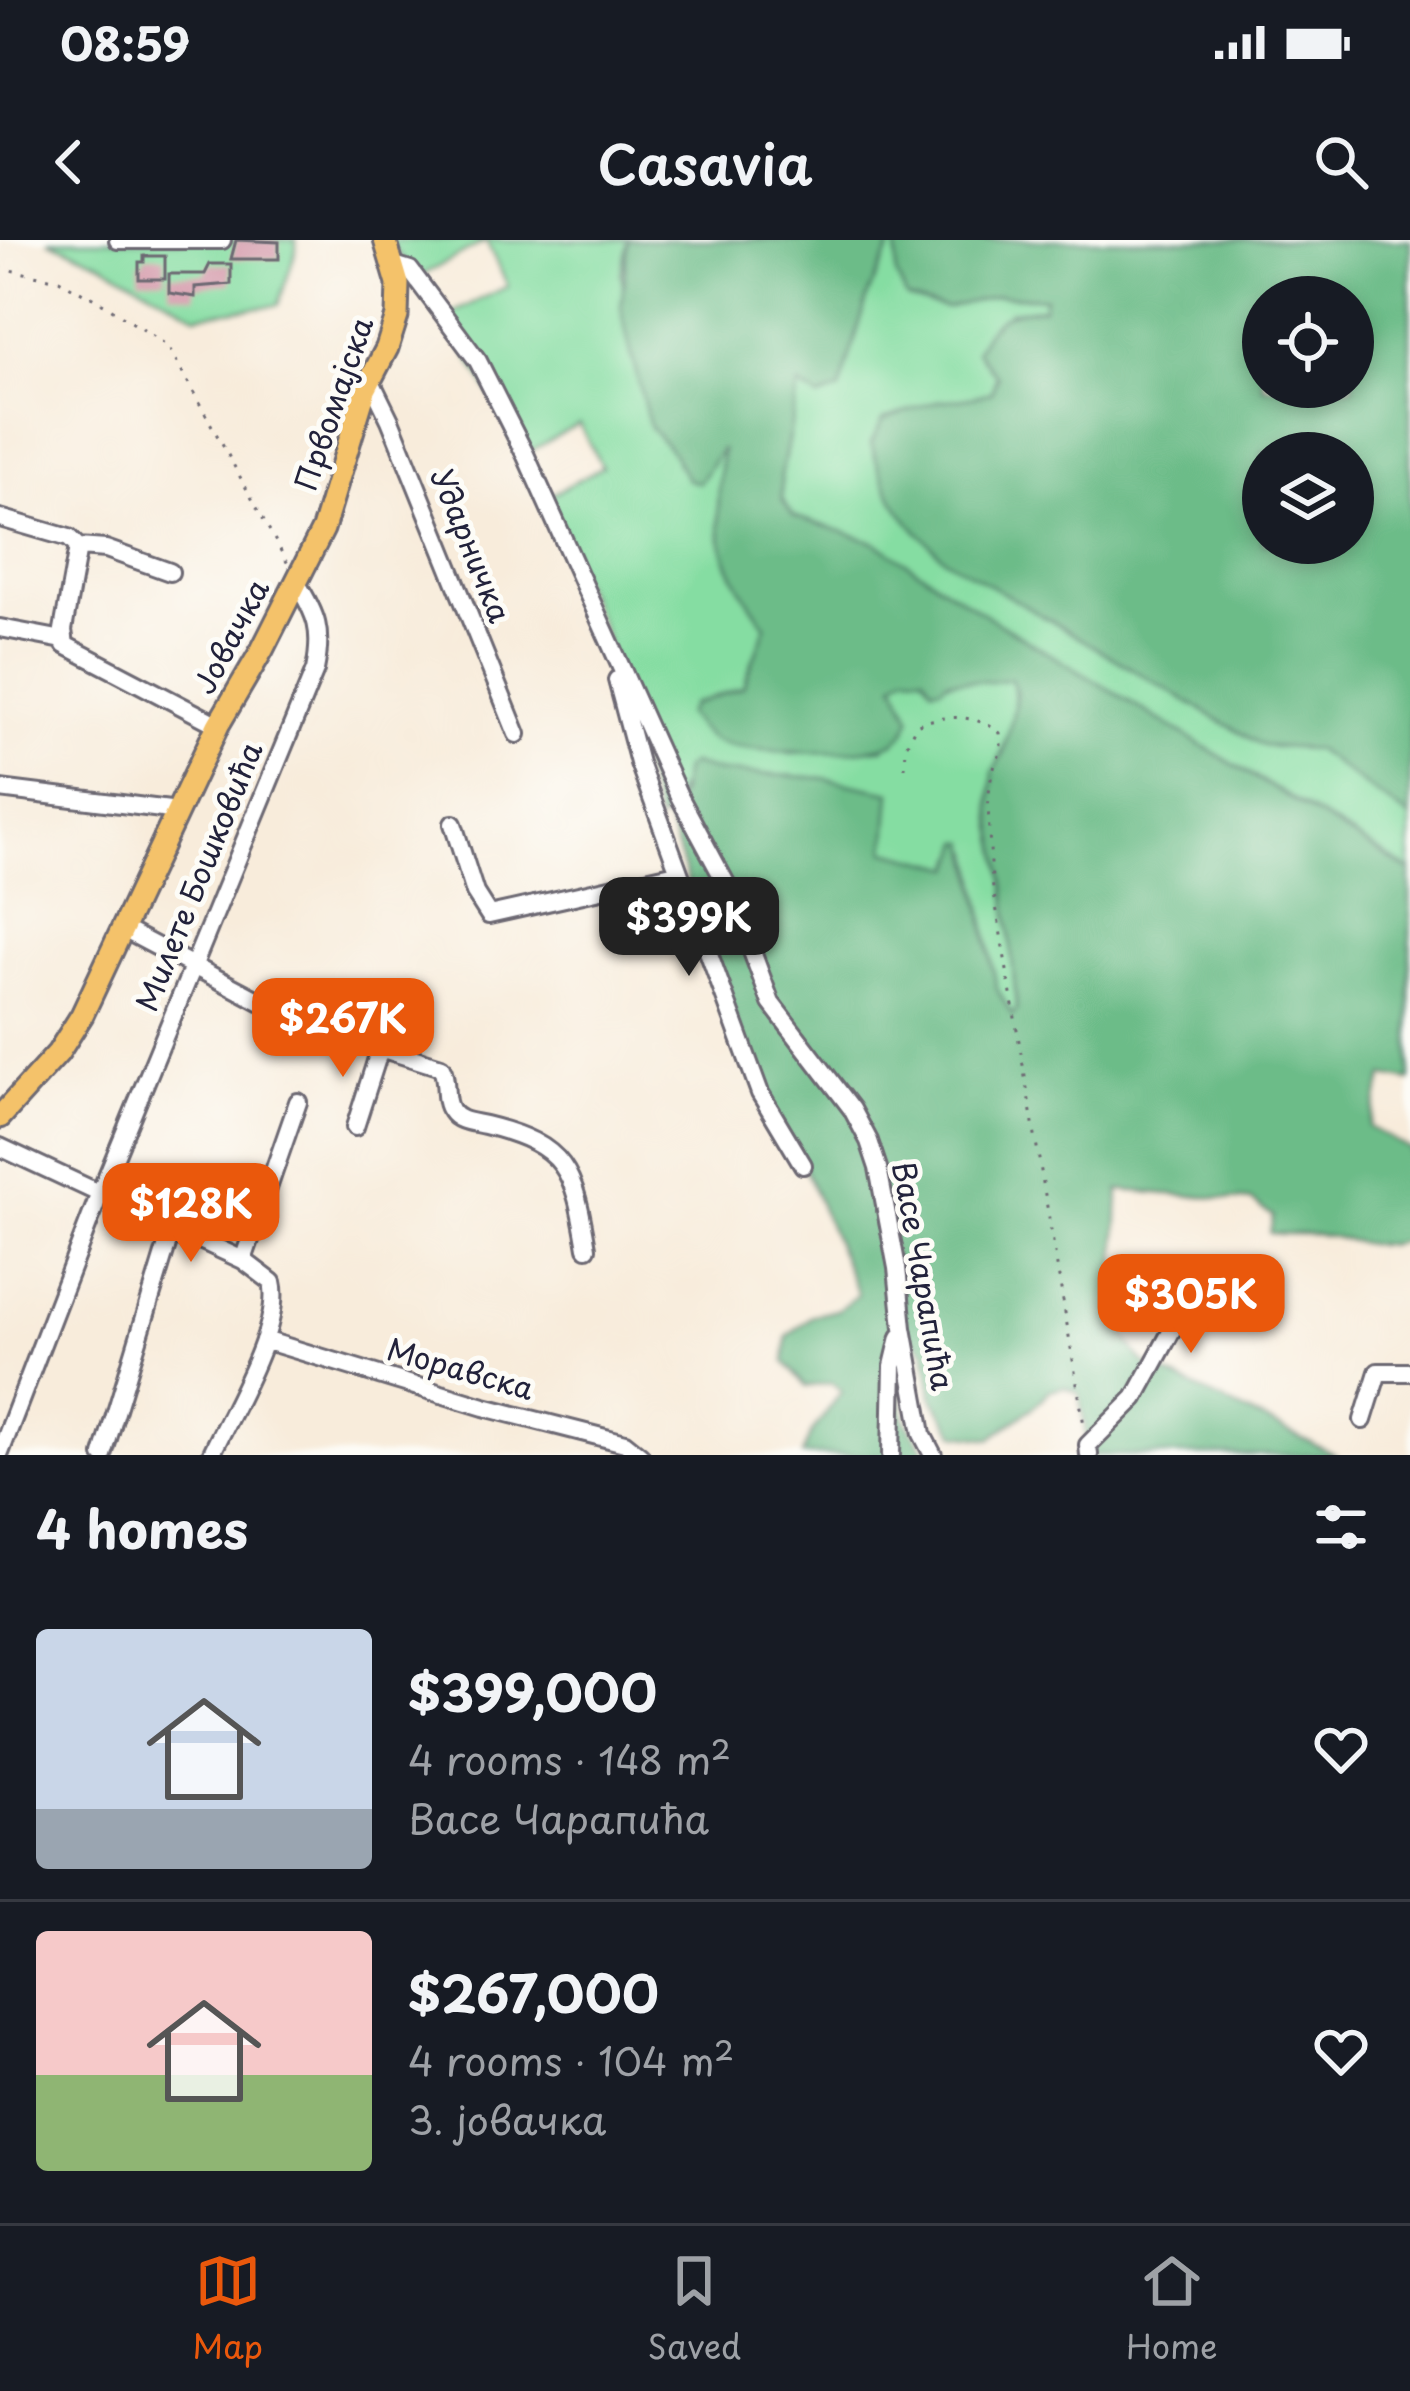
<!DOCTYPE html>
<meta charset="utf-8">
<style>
:root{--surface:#171b24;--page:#242831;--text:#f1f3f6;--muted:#9ea1a6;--line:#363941;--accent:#ea580c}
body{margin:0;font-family:"Playpen Sans",sans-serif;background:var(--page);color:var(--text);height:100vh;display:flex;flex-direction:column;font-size:45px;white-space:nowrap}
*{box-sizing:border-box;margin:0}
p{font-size:39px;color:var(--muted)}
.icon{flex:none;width:66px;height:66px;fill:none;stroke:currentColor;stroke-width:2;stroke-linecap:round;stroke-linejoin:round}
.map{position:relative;height:1215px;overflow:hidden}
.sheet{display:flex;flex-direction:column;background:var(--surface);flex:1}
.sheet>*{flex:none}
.tools{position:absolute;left:1242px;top:36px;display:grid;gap:24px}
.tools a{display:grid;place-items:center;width:132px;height:132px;border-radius:50%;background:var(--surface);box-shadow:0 6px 18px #0003;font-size:60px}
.price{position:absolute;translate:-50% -102px;padding:0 27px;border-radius:24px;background:var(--accent);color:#fff;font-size:39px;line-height:78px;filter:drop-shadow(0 3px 6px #0008)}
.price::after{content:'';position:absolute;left:50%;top:72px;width:36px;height:27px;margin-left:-18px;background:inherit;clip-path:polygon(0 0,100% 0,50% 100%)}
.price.on{background:#222;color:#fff}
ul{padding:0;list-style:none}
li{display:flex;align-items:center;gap:36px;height:300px;padding:0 36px}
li+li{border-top:3px solid var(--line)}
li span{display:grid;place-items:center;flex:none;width:336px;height:240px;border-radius:12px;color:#555}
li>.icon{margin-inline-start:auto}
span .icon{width:144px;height:144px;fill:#fffc;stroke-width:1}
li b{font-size:51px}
h2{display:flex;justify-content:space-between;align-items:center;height:144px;padding:0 36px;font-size:51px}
.status{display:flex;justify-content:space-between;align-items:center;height:84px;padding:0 60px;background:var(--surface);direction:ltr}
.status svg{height:33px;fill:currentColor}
header{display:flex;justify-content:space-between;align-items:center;height:156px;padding:0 36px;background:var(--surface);font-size:54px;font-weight:600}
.tabs{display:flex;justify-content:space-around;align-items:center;height:168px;border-top:3px solid var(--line);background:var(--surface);font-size:33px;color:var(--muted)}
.tabs a{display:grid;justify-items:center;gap:6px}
.tabs .on{color:var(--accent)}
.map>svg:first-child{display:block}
.green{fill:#85dda2;stroke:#54806e;stroke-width:3}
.forest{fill:#6cbc88;stroke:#476f62;stroke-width:3;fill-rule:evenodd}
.building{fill:#d499aa}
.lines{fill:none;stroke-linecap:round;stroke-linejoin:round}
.minor-casing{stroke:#6d6973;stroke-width:22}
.major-casing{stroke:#6d6973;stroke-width:27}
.path{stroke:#6d6973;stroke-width:3;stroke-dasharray:3 9;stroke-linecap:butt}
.minor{stroke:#fff;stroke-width:16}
.major{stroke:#f4c26a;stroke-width:21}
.labels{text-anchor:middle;stroke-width:10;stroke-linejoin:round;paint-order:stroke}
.street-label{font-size:30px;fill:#22223b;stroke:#fdfcf7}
</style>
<div class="status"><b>08:59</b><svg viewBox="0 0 49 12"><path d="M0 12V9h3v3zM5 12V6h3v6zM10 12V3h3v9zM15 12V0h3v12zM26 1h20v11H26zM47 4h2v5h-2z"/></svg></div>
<header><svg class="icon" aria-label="back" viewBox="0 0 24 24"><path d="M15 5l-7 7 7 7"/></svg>Casavia<svg class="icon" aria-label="search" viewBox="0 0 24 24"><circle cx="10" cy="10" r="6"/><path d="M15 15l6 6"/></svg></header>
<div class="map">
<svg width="1410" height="1215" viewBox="0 0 1410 1215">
<rect width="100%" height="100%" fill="#fdfcf7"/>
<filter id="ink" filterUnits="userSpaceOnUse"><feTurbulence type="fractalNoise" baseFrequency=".00833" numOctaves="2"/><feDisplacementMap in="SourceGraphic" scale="24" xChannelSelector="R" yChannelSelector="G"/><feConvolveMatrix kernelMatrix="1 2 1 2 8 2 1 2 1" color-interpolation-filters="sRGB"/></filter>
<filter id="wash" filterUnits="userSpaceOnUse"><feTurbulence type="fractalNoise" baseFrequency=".004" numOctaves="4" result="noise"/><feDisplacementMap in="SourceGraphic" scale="48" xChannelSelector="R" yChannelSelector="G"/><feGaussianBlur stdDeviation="2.7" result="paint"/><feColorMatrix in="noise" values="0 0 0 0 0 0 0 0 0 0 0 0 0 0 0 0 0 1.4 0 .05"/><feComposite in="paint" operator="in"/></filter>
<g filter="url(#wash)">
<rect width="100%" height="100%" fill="#f8ecdb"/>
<path class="green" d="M48,0H296V11L278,65L196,75L100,22Z
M388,0H628L621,34L650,187L673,213L678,226L722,203C715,293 712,311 766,386L743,447L693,464L790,513L883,508L911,477L895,443L906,433L924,435L933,447C959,434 984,444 1012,438C1024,483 989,522 991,565C992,589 1001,615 1004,639C1010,683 1013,727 1017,770L1012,775L997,749L972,612L962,603L953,628L885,611L822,538L719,532L691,524C682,547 670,561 659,582L605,394L545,258L602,227L579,184L525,214L445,77L508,46L486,1L417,38Z
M894,0H897V34L908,58L946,67L998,55L1045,58L1044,68L1010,71L992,152L964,161H936L906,175L886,178L944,318L1263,506L1315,509L1410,578V630L992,379L875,302L793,276L782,259L781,236L799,145L808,152L869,52Z"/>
<path class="forest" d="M628,0H894L869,52L840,150L819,158L799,146L781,236L782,259L793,276L875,302L992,379L1410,631V841L1384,836L1369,887L1410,909V996C1384,1016 1350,998 1321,995C1305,993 1287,995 1270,993L1273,976L1252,961L1119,950C1119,1006 1104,1081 1145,1124L1337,1215H1089L1079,1153L1063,1147L1050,1150C1035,1170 1010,1182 991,1199L956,1194L932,1157L925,1111L903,1089L893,1126L905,1179L928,1215H802L810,1195L842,1151L832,1143L806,1147L785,1122L787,1097L812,1076L837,1070L858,1055L803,925L760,853L662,565L679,556L684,529L691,524L719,532L823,538L891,552L886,611L953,628L962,602H968L997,749L1012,775L1017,770L1005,645L991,569L993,531L1003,515L1014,470L1016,452L1011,439L992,442L948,440L941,447H932L924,435L906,434L895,443L911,477C909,486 905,494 897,500C874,519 739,514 713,500C703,495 694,482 686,474L693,464L743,447L766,386C714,313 715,296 722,208L699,243L687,239L673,213L650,187L631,113L621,68Z
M897,0H1410V578L1315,509L1263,506L944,318C902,277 887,261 871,203L883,180C901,174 923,164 941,161C959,159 974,158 991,152L997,137L976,111C994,74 1004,72 1043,68L1045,58L998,55L946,68L907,58L896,34ZM1263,57H1353V147H1263ZM1263,213H1353V303H1263Z"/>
<g id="blocks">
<path class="building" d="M236,0L279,2V19H231Z
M144,16H165V39H139V22H144Z
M210,24H231V44L195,47V57L169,53V34H205Z"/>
</g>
</g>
<g filter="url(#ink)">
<use href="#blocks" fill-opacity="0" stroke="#6d6973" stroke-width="3"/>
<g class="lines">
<defs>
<path id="minor" d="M118,0H222
M394,25L410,30L478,121L525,214L679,556L729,649L771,763L852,869L869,901L878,928L897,1028L903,1088L922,1194L933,1215
M370,139L390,180L517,494
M0,278L69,298L78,307L63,390L65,405L218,485
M78,307L106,309L170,332
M0,388L63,400
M617,440L639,523L760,853L803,925
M0,549L178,571
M453,584L475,653L489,675L677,633
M125,690L303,784L441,827C449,841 442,859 451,871C458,882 473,882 485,885C567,905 574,930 587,1008
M355,887L380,809
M0,907L243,1020L272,1042C283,1086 230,1173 211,1215
M243,1020L298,862
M1195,1049L1244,1048
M264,1100L484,1167L625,1203L640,1215
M1363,1180L1378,1132H1410
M0,1213L100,953L315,430C323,391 317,375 296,342
M103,1215L172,988
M891,1215L893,1126L900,1097
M1089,1215L1088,1205L1135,1158L1202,1035L1184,1024"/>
<path id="major" d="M0,877L58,813L82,775L218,485L262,410L323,289L365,150L387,108L397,76L398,44L385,0"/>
</defs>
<use href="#minor" class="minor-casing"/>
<use href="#major" class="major-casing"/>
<path class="path" d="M0,28L59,40L104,64L168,106L288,324
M905,528L906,506L916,485C943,474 978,474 1000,493C1003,516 999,512 993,531C984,560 991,611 992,642L1084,1185"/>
<use href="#minor" class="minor"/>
<use href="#major" class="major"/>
</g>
</g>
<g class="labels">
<g class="street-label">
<text transform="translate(335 164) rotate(-71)" y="10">Првомајска</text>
<text transform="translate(470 306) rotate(68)" y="10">Ударничка</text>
<text transform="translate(232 397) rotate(-62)" y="10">Јовачка</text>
<text transform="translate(200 637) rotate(-68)" y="10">Милете Бошковића</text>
<text transform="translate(922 1036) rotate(80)" y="10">Васе Чарапића</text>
<text transform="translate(460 1130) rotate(16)" y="10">Моравска</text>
</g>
</g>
</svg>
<div class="tools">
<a><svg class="icon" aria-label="locate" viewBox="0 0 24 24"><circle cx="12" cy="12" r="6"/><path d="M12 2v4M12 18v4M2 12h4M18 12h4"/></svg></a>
<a><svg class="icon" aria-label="layers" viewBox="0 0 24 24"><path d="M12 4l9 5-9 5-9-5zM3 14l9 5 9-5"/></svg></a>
</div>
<b class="price on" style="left:689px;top:739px">$399K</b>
<b class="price" style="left:343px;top:840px">$267K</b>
<b class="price" style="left:191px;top:1025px">$128K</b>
<b class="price" style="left:1191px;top:1116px">$305K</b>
</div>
<section class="sheet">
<h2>4 homes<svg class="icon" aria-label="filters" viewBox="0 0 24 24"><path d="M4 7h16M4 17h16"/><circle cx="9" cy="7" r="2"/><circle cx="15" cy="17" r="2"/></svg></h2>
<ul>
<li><span style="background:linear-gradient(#c9d6e8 75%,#9aa5b1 0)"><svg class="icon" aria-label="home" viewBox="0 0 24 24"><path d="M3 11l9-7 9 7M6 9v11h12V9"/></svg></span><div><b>$399,000</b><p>4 rooms · 148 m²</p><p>Васе Чарапића</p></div><svg class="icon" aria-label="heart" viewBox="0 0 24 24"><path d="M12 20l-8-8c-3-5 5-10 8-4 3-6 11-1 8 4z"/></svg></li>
<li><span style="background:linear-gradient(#f6c9c9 60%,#8fb573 0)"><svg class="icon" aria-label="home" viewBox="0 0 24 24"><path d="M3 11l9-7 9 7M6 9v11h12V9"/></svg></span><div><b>$267,000</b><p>4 rooms · 104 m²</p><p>3. јовачка</p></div><svg class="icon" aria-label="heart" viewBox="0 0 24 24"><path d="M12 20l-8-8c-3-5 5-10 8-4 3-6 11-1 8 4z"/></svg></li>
</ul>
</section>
<nav class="tabs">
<a class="on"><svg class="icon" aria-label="map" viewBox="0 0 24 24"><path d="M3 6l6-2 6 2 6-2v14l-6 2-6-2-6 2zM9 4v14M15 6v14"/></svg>Map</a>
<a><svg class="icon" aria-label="saved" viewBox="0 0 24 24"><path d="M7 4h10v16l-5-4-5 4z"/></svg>Saved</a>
<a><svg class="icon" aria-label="home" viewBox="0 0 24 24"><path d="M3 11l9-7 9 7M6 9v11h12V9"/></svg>Home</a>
</nav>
